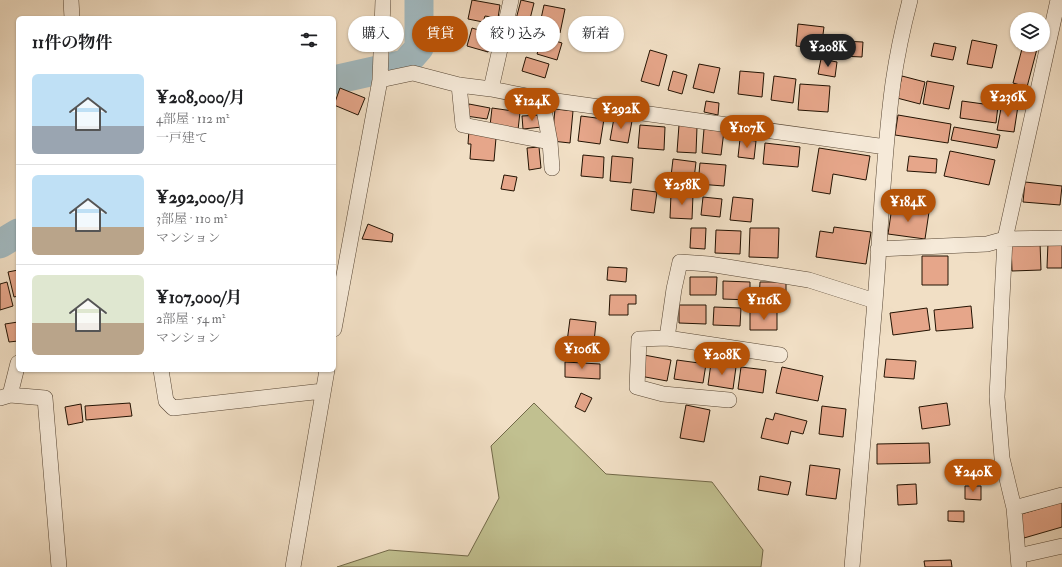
<!DOCTYPE html>
<html lang="ja">
<meta charset="utf-8">
<style>
:root{--surface:#fff;--page:#f2f2f2;--text:#202124;--muted:#757577;--line:#e0e0e0;--accent:#b45309}
body{margin:0;font-family:"IM FELL Double Pica","Noto Serif JP",serif;background:var(--page);color:var(--text);height:100vh;display:flex;flex-direction:column;font-size:15px;white-space:nowrap}
*{box-sizing:border-box;margin:0}
p{font-size:13px;color:var(--muted)}
.icon{flex:none;width:22px;height:22px;fill:none;stroke:currentColor;stroke-width:2;stroke-linecap:round;stroke-linejoin:round}
.map{position:relative;flex:1;overflow:hidden}
.drawer{position:absolute;left:16px;top:16px;width:320px;height:356px;display:flex;flex-direction:column;background:var(--surface);border-radius:6px;box-shadow:0 1px 3px #0004}
.drawer>*{flex:none}
.banner{position:absolute;left:348px;top:16px;width:380px;height:36px;display:flex;gap:8px}
.buttons{position:absolute;left:1010px;top:12px;display:grid;gap:8px}
.buttons a{display:grid;place-items:center;width:40px;height:40px;border-radius:50%;background:var(--surface);box-shadow:0 1px 3px #0004;font-size:20px}
.price{position:absolute;translate:-50% -34px;padding:0 9px;border-radius:14px;background:var(--accent);color:#fff;font-size:13px;line-height:26px;filter:drop-shadow(0 1px 2px #0008)}
.price::after{content:'';position:absolute;left:50%;top:24px;width:12px;height:9px;margin-left:-6px;background:inherit;clip-path:polygon(0 0,100% 0,50% 100%)}
.price.selected{background:#222;color:#fff}
ul{padding:0;list-style:none}
li{display:flex;align-items:center;gap:12px;height:100px;padding:0 16px}
li+li{border-top:1px solid var(--line)}
li span{display:grid;place-items:center;flex:none;width:112px;height:80px;border-radius:6px;color:#555}
li>.icon{margin-inline-start:auto}
span .icon{width:48px;height:48px;fill:#fffc;stroke-width:1}
li b{font-size:17px}
h2{display:flex;justify-content:space-between;align-items:center;height:48px;padding:0 16px;font-size:17px}
.chip{padding:0 14px;border-radius:18px;background:var(--surface);box-shadow:0 1px 3px #0004;font-size:14px;line-height:36px}
.chip.selected{background:var(--accent);color:#fff}
.map>svg:first-child{display:block}
.green{fill:#c1c090;stroke:#726949}
.lines{fill:none;stroke-linecap:round;stroke-linejoin:round}
.river{stroke:#a1b9c0;stroke-width:29}
.building{fill:#e6a68a;stroke:#221202}
.minor-casing{stroke:#564533;stroke-width:16}
.minor{stroke:#f6ead9;stroke-width:15}
</style>
<div class="map">
<svg width="1062" height="567" viewBox="0 0 1062 567">
<rect width="100%" height="100%" fill="#f1dfc5"/>
<filter id="stains"><feTurbulence type="fractalNoise" baseFrequency=".005" numOctaves="4"/><feColorMatrix values="0 0 0 0 .2 0 0 0 0 .09 0 0 0 0 .02 0 0 0 .5 -.17"/></filter>
<radialGradient id="worn" r=".72"><stop offset=".6" stop-color="#630" stop-opacity="0"/><stop offset="1" stop-color="#630" stop-opacity=".3"/></radialGradient>
<path class="green" d="M534,403L606,474L712,482L763,550L761,567H337L389,550L468,556L499,498L491,446Z"/>
<g class="lines">
<path class="river" d="M334,80L405,64L419,48V0
M0,244L18,233"/>
</g>
<path class="building" d="M472,0L500,5L498,18L485,16L483,22L468,19Z
M521,0L534,3L528,27L515,23Z
M544,5L565,9L560,33L539,28Z
M442,20L459,22L456,47L439,45Z
M798,24L824,27L821,49L796,46Z
M508,27L529,31L525,51L504,47Z
M472,28L492,34L488,52L467,46Z
M543,37L562,43L557,60L537,54Z
M972,40L997,45L992,68L967,64Z
M842,41L863,42L862,57L841,56Z
M934,43L956,47L953,60L931,56Z
M1023,45H1038L1027,87L1013,83Z
M650,50L667,55L659,86L641,81Z
M526,57L549,64L545,78L522,71Z
M821,59L837,62L835,77L818,74Z
M699,64L720,68L714,93L693,88Z
M673,71L687,75L682,94L668,90Z
M740,71L764,73L762,97L738,94Z
M774,76L796,79L793,103L771,100Z
M902,76L925,82L920,104L897,98Z
M927,81L954,86L949,109L923,104Z
M800,84L830,86L828,112L798,110Z
M340,88L365,98L358,115L334,105Z
M706,101L719,103L718,115L704,112Z
M962,101L998,106L996,123L960,118Z
M1002,103L1018,106L1014,132L997,130Z
M469,104L490,108L487,119L466,116Z
M492,108L520,112L518,130L490,126Z
M555,109L573,111L570,143L552,141Z
M541,115L542,127L523,129L522,116Z
M898,115L951,124L948,143L895,135Z
M581,116L604,119L600,144L578,141Z
M614,118L632,121L628,143L610,140Z
M640,125L665,127L664,150L638,148Z
M679,125L697,127L696,153L677,152Z
M954,127L1000,135L997,148L951,140Z
M704,129L724,131L721,155L702,153Z
M469,130L496,138L494,161L470,159L471,144H468Z
M740,139L756,141L754,159L738,157Z
M765,143L800,147L798,167L763,164Z
M539,147L541,168L529,170L527,148Z
M819,148L870,156L866,180L833,174L830,194L812,191Z
M950,151L995,160L989,185L944,176Z
M583,155L604,157L603,178L581,176Z
M612,156L633,158L631,183L610,181Z
M909,156L937,159L936,173L907,171Z
M673,159L696,162L693,187L670,185Z
M700,163L726,165L724,186L698,184Z
M504,175L517,177L514,191L501,189Z
M1025,182L1062,186L1060,205L1023,202Z
M633,189L657,192L654,213L631,210Z
M671,194L693,195L692,219L670,218Z
M703,197L722,199L720,217L701,215Z
M733,197L753,199L751,222L730,220Z
M892,207L929,212L925,239L888,234Z
M368,224L393,234L392,242L362,239Z
M834,227L871,232L866,264L816,257L820,231L833,233Z
M691,228H706L705,249L690,248Z
M750,228H779L778,258L749,257Z
M716,230L741,231L740,254L715,253Z
M1040,242L1041,270L1012,271L1011,243Z
M1048,242L1062,243V268H1047Z
M922,256H948V285H922Z
M608,267L627,268L626,282L607,280Z
M18,270V296L14,297L8,272Z
M690,277H717L716,295H690Z
M723,281L750,282V300L723,299Z
M7,282L13,306L0,310V284Z
M760,282H786V301L759,300Z
M610,295H636V304H628V315H609Z
M679,305H706V324L679,323Z
M971,306L973,328L936,331L934,310Z
M714,307L741,308L740,326L713,325Z
M927,308L930,330L893,335L890,313Z
M750,312H777V330H750Z
M570,319L596,322L593,352H584L585,344L567,342Z
M18,322V341L9,342L5,324Z
M644,355L671,360L667,381L640,376Z
M886,359L916,361L914,379L884,377Z
M677,360L706,364L703,383L674,379Z
M565,362L600,364V379L565,377Z
M711,363L736,367L733,389L708,385Z
M741,367L766,370L763,393L738,389Z
M782,367L823,376L818,401L776,393Z
M581,393L592,398L585,412L575,407Z
M130,403L132,416L86,420L85,406Z
M947,403L950,425L922,429L919,407Z
M81,404L83,422L68,425L65,407Z
M686,405L710,410L704,442L680,438Z
M822,406L846,409L843,437L819,434Z
M775,413L807,421L803,434L791,431L788,444L761,438L766,418L773,420Z
M929,443L930,463L877,464V444Z
M810,465L840,469L836,499L806,495Z
M760,476L791,482L788,495L758,490Z
M916,484L917,504L898,505L897,485Z
M965,486H981V500L965,499Z
M1062,502V527L1024,538L1018,515Z
M948,511H964V522L948,521Z
M951,560L952,567H925L924,561Z"/>
<g class="lines">
<defs>
<path id="minor" d="M71,0L72,18
M380,80L413,73L459,85L491,89L542,99L886,147
M459,85L463,125L550,142
M491,89L511,0
M542,99L550,142L552,168
M878,249L987,244L1005,239L1062,238
M334,329L380,80L383,0
M667,338L674,289L680,262L709,264L809,280L875,301
M161,370L166,401L173,408L323,391
M10,395L18,363
M0,398L10,395L45,398L59,567
M729,400L663,394L637,387L639,339L667,338L780,355
M1014,508L1062,495
M1018,556L1062,546
M293,567L327,370
M852,567C860,479 868,391 875,302C881,229 883,156 893,83C897,55 903,27 910,0
M1019,567L1014,508L1002,458L997,397L1005,239L1058,0"/>
</defs>
<use href="#minor" class="minor-casing"/>
<use href="#minor" class="minor"/>
</g>
<rect width="100%" height="100%" filter="url(#stains)"/>
<rect width="100%" height="100%" fill="url(#worn)"/>
</svg>
<div class="buttons">
<a><svg class="icon" aria-label="layers" viewBox="0 0 24 24"><path d="M12 4l9 5-9 5-9-5zM3 14l9 5 9-5"/></svg></a>
</div>
<b class="price selected" style="left:828px;top:68px">¥208K</b>
<b class="price" style="left:1008px;top:118px">¥236K</b>
<b class="price" style="left:532px;top:122px">¥124K</b>
<b class="price" style="left:621px;top:130px">¥292K</b>
<b class="price" style="left:747px;top:149px">¥107K</b>
<b class="price" style="left:682px;top:206px">¥258K</b>
<b class="price" style="left:908px;top:223px">¥184K</b>
<b class="price" style="left:764px;top:321px">¥116K</b>
<b class="price" style="left:582px;top:370px">¥106K</b>
<b class="price" style="left:722px;top:376px">¥208K</b>
<b class="price" style="left:973px;top:493px">¥240K</b>
<div class="banner">
<a class="chip">購入</a>
<a class="chip selected">賃貸</a>
<a class="chip">絞り込み</a>
<a class="chip">新着</a>
</div>
<section class="drawer">
<h2>11件の物件<svg class="icon" aria-label="filters" viewBox="0 0 24 24"><path d="M4 7h16M4 17h16"/><circle cx="9" cy="7" r="2"/><circle cx="15" cy="17" r="2"/></svg></h2>
<ul>
<li><span style="background:linear-gradient(#bfe0f5 65%,#9aa5b1 0)"><svg class="icon" aria-label="home" viewBox="0 0 24 24"><path d="M3 11l9-7 9 7M6 9v11h12V9"/></svg></span><div><b>¥208,000/月</b><p>4部屋 · 112 m²</p><p>一戸建て</p></div></li>
<li><span style="background:linear-gradient(#bfe0f5 65%,#b9a48a 0)"><svg class="icon" aria-label="home" viewBox="0 0 24 24"><path d="M3 11l9-7 9 7M6 9v11h12V9"/></svg></span><div><b>¥292,000/月</b><p>3部屋 · 110 m²</p><p>マンション</p></div></li>
<li><span style="background:linear-gradient(#dfe7d0 60%,#b9a48a 0)"><svg class="icon" aria-label="home" viewBox="0 0 24 24"><path d="M3 11l9-7 9 7M6 9v11h12V9"/></svg></span><div><b>¥107,000/月</b><p>2部屋 · 54 m²</p><p>マンション</p></div></li>
</ul>
</section>
</div>
